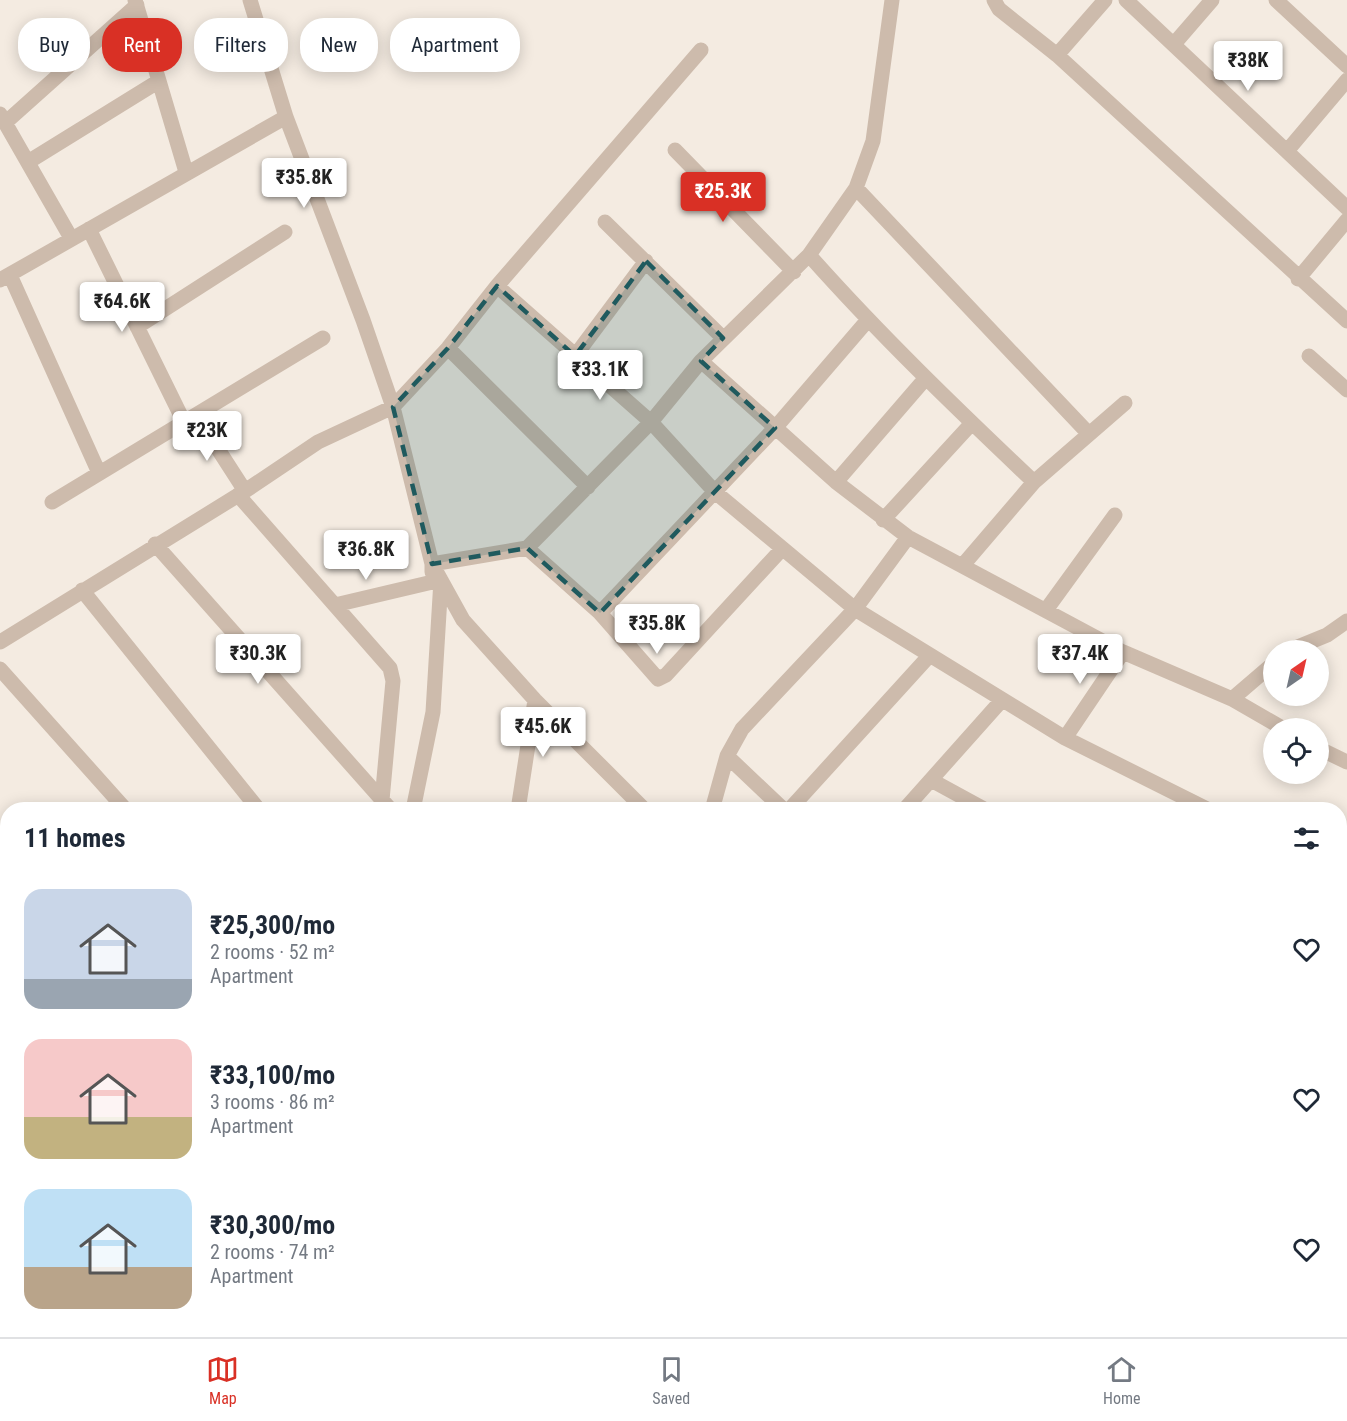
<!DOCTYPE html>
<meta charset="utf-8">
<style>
:root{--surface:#fff;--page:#f2f2f3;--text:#1f2937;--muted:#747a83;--line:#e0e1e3;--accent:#d93025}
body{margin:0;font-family:"Roboto Condensed",sans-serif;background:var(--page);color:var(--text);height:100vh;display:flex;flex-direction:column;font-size:22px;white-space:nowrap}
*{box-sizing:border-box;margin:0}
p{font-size:20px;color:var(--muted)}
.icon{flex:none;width:33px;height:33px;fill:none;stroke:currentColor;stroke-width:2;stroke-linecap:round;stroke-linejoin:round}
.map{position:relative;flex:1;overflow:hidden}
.sheet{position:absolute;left:0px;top:802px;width:1347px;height:536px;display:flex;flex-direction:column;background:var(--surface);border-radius:24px 24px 0 0;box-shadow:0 3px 15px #0003}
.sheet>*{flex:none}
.banner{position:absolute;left:18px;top:18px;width:600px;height:54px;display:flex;gap:12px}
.needle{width:39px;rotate:34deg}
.tools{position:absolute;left:1263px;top:640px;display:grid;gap:12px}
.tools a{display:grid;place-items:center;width:66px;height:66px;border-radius:50%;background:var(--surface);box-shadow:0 3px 15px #0003;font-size:30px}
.price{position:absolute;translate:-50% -51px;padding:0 14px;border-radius:6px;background:#fff;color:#222;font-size:20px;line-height:39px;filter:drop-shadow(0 2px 3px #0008)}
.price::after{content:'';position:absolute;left:50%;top:36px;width:18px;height:14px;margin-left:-9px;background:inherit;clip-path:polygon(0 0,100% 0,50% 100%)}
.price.on{background:var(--accent);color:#fff}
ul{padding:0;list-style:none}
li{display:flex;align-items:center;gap:18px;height:150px;padding:0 24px}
li span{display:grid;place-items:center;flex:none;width:168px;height:120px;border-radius:18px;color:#555}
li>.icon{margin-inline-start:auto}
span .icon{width:72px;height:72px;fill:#fffc;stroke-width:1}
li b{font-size:26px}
h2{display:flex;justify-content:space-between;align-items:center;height:72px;padding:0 24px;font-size:26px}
.chip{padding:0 21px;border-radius:24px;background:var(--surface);box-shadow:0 3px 15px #0003;font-size:21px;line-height:54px}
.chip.on{background:var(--accent);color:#fff}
.dock{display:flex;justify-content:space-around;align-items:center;height:84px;border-top:2px solid var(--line);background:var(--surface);font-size:16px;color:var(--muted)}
.dock a{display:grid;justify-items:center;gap:3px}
.dock .on{color:var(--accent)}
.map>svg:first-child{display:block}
.green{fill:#b8c4a0}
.building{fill:#c8694b}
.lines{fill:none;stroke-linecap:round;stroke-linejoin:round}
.minor{stroke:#cdbbac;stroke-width:15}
.marked{fill:#1f5a5e;fill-opacity:0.2;stroke:#1f5a5e;stroke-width:4.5;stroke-dasharray:12 8;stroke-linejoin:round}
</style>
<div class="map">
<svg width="1347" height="1337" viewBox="0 0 1347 1337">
<rect width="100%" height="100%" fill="#f4ebe1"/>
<path class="green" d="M577,1330H854V1337H573Z"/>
<path class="building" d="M415,1330H475L487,1337H428Z
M866,1330H897L895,1337H866Z
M910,1330H945L952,1337H919Z"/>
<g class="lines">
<path class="minor" d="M135,0L186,172
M250,0L286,117L363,320L393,407L432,564L463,620L535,700L645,810
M994,0L999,9L1057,55L1347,321
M1126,0L1347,208
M1276,0L1347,66
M1174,44L1212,0
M1057,55L1105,0
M0,114L71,238
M5,123L137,5
M675,150L794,272
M1287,151L1347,80
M28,162L159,81
M856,188L1089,434
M605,222L723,338
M89,229L184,422
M809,255C880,335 956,408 1034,482
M10,275L99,473
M1298,279L1347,220
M0,280L286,117
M497,286L701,50
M137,327L285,232
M448,348L588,487
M575,356L646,261
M1309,356L1347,390
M701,361L836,482L908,537L1123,652L1232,699L1284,729
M196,415L245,491
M836,482L925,379
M238,495L390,668L393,681L382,800
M52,502L323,338
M883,520L972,423
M155,544L391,810
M527,548L600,613L658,679L666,675L782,549
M963,565L1034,482L1125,403
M432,572V564L527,548L651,422L701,361L809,255L856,188L873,141L892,0
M82,590L259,810
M335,605L441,580L433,712L413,810
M1046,610L1115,515
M600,613L775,428L867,321
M0,642L245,491L318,442L393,407L448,348L497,286L651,422L715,492L855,609L1065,738L1209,810
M1288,651L1327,635L1347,621
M0,669L126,810
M1232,699L1274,663
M1065,738L1123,652
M1318,748L1347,762
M727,756L784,810
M931,780L986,810
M518,810L535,700
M712,810L727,756L742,729L855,609L908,537
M789,810L930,655
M904,810L1002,700
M1340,892L1347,884
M0,1054L8,1061
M1340,1088L1347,1072
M107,1330L115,1337
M258,1330L266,1337
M393,1330L397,1337
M859,1330V1337
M1165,1330L1181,1337
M200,1337L205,1330
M549,1337L553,1330
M1234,1337L1235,1330"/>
</g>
<path class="marked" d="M646,261L723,338L701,361L775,428L600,613L527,548L432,564L393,407L448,348L497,286L575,356Z"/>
</svg>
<div class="tools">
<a><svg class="needle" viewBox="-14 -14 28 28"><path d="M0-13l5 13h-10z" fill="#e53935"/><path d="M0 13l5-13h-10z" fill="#747a83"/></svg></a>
<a><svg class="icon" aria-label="locate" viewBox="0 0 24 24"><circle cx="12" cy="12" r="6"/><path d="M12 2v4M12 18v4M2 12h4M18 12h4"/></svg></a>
</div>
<b class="price" style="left:1248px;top:92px">₹38K</b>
<b class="price" style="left:304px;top:209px">₹35.8K</b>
<b class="price on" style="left:723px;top:223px">₹25.3K</b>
<b class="price" style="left:122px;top:333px">₹64.6K</b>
<b class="price" style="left:600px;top:401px">₹33.1K</b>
<b class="price" style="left:207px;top:462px">₹23K</b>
<b class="price" style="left:366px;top:581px">₹36.8K</b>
<b class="price" style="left:657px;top:655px">₹35.8K</b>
<b class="price" style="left:258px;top:685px">₹30.3K</b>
<b class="price" style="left:1080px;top:685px">₹37.4K</b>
<b class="price" style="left:543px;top:758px">₹45.6K</b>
<div class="banner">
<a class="chip">Buy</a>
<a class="chip on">Rent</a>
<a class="chip">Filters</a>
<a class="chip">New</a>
<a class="chip">Apartment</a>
</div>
<section class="sheet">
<h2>11 homes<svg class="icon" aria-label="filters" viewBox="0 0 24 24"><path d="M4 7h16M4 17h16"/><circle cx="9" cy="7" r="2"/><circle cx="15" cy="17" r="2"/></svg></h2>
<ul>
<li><span style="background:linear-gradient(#c9d6e8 75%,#9aa5b1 0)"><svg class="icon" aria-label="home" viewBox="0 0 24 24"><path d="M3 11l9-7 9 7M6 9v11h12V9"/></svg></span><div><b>₹25,300/mo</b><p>2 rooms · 52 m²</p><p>Apartment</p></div><svg class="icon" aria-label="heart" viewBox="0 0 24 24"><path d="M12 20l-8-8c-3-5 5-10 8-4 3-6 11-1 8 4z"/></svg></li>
<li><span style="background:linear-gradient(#f6c9c9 65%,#c2b280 0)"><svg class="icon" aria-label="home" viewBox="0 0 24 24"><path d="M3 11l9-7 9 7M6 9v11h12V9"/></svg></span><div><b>₹33,100/mo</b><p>3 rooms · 86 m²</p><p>Apartment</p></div><svg class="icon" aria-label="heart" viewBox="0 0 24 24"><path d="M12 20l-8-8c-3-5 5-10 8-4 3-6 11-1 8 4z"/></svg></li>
<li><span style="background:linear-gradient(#bfe0f5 65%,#b9a48a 0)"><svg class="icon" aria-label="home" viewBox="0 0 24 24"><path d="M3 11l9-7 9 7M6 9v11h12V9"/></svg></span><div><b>₹30,300/mo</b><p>2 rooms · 74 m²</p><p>Apartment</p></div><svg class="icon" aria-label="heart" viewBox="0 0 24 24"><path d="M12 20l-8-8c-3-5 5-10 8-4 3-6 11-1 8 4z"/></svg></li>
</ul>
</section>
</div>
<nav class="dock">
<a class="on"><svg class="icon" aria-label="map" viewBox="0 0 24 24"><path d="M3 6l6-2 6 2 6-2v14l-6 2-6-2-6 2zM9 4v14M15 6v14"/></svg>Map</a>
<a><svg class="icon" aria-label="saved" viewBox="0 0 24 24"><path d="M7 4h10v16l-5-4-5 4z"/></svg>Saved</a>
<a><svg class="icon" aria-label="home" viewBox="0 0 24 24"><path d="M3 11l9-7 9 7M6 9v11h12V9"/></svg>Home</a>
</nav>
